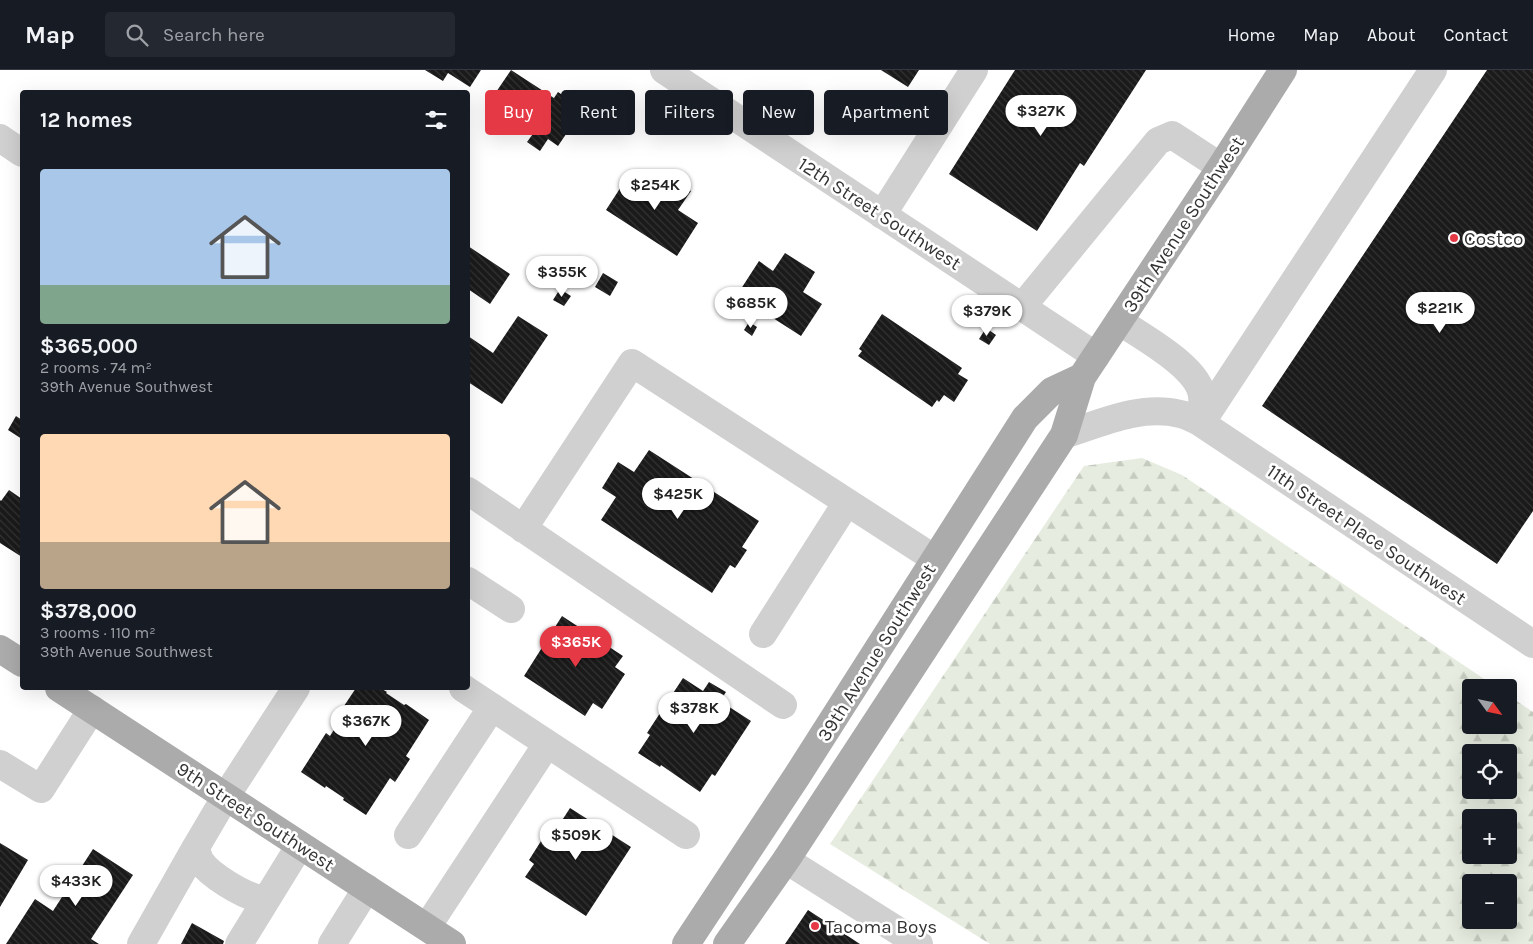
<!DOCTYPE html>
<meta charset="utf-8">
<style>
:root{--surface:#171b24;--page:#242831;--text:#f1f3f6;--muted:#9ea1a6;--line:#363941;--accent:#e63946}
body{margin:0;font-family:Karla,sans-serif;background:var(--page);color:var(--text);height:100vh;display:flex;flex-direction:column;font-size:19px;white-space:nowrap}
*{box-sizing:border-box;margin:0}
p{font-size:16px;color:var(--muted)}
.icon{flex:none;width:28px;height:28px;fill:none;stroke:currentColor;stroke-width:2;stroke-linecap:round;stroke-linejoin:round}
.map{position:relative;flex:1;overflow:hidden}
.details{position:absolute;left:20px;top:20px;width:450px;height:600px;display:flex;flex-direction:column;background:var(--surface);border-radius:5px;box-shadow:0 5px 20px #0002}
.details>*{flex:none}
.guide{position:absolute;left:485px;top:20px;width:475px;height:45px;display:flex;gap:10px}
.needle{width:32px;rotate:123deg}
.fabs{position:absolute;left:1462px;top:609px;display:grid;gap:10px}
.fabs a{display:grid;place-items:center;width:55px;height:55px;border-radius:5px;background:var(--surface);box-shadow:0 5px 20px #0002;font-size:25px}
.price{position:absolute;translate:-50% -42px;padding:0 11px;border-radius:18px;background:#fff;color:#222;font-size:16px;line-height:32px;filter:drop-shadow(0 1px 2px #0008)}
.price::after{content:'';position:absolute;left:50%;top:30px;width:15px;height:11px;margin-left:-8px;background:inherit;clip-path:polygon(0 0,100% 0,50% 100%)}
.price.selected{background:var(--accent);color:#fff}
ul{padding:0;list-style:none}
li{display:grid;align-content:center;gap:10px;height:265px;padding:0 20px}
li span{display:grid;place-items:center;height:155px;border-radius:5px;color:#555}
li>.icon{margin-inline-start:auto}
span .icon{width:90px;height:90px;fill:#fffc;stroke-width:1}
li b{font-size:21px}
h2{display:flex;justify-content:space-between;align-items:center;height:60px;padding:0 20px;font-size:21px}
.chip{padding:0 18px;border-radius:5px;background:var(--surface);box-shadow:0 5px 20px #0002;font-size:18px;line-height:45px}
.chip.selected{background:var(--accent);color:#fff}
header{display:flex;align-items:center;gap:30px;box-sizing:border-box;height:70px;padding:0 25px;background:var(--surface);border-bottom:1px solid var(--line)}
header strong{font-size:24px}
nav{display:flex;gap:28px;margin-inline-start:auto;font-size:18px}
.search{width:350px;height:45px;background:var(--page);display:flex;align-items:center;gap:12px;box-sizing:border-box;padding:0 18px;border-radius:5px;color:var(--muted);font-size:19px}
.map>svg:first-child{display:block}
.forest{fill:url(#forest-firs);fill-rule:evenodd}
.building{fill:url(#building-back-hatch)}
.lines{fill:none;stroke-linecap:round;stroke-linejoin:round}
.minor{stroke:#d0d0d0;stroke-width:28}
.major{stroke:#ababab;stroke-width:28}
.poi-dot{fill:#e63946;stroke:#fff;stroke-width:2}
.labels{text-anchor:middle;stroke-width:5;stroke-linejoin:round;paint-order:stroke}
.street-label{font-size:19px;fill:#333;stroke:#fff}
.poi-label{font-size:19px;fill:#333;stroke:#fff;text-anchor:start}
</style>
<header>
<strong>Map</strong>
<div class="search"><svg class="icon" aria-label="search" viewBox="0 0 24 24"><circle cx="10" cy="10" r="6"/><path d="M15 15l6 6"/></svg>Search here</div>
<nav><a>Home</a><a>Map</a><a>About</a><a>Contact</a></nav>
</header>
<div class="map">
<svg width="1533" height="874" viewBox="0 0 1533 874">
<defs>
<pattern id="forest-firs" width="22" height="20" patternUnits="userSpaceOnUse" patternTransform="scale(1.25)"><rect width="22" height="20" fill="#e6ecdf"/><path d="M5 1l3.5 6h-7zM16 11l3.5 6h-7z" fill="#c6cbc0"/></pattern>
<pattern id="building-back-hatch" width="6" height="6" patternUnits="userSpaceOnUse" patternTransform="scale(1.25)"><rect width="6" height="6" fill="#1a1a1a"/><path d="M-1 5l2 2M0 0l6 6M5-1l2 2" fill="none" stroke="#333"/></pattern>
</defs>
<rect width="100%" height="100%" fill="#fff"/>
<path class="forest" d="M1142,388L1182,405L1496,617L1471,618V655H1509V626L1533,642V874H990L830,774L1084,396ZM1471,682H1509V720H1471ZM1471,748H1509V785H1471ZM1471,812H1509V850H1471Z"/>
<path class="building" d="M425,0H481L470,17L448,3L443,11Z
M511,0L554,28L558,22L583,39L558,76L548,69L540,81L527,72L535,61L490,31Z
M881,0H919L908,17Z
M1015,0H1146L1084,96L1080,93L1037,161L949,104Z
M1487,0H1533V441L1497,494L1262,336Z
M662,102L691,121L678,140L698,153L677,186L606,140L628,106L650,120Z
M468,176L510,204L490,234L468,219Z
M785,183L815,202L803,222L822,234L801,266L737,225L759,191L773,201Z
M603,203L618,212L610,226L595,217Z
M560,219L571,226L564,236L553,230Z
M882,244L962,298L958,304L968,310L954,332L944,325L939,332L937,330L932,337L858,286L862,281L859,279Z
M518,246L548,265L502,334L468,312V266L493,283Z
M749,252L757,257L752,266L744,260Z
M986,258L996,265L989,275L979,269Z
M16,346L22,350V369L8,360Z
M649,380L759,451L742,477L747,480L735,498L730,495L712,523L601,450L616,427L602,418L618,392L634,402Z
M9,420L22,429V487L0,473V430L1,431Z
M562,546L623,586L615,597L625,604L602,639L593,633L585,646L524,606Z
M683,608L703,621L709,612L726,622L720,631L751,651L715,706L712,704L700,722L661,695L660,697L638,683L650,665L647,663Z
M356,618H380L387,622L386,623L404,635L406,634L429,650L406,686L410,689L395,712L390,708L366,745L343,730L344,728L326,716L325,718L301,702L326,663L330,666L342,647L338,645Z
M570,738L631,777L586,846L525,807L534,794L529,790L555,749L561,752Z
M0,773L28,790L0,837Z
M93,779L133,805L91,869L99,874H6L35,829L53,841Z
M808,840L860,874H785Z
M192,853L224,871L223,874H181Z"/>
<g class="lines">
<path class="minor" d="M664,0L1096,286
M0,68L22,83
M882,145L974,0
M1022,237L1158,71L1172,65L1221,97
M1119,251C1142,267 1199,297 1202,326C1203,334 1202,345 1201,353
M1201,353L1433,0
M1064,365C1101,353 1142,334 1180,344C1188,345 1195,350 1201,353L1533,574
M468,421L783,635
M523,459L632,293L935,489
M468,511L511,539
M763,564L847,432
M296,618L226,726L196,777C197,782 198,787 201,792C210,805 241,824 257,828C261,828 264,828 268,827L300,775
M463,618L686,765
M0,694L41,719L92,639
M408,765L492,637
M786,790L919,874
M427,857L547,674
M141,874L196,777
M239,874L268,827
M332,874L367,818"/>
<path class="major" d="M0,579L22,593
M59,618L452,874
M686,874L797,706L1025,348L1052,321L1082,307
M727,874L786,790L1064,365L1082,307L1221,97L1283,0"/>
</g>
<g class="poi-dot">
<circle cx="1454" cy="168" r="5"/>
<circle cx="815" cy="856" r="5"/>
</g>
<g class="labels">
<g class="street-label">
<text transform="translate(880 143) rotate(33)" y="7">12th Street Southwest</text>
<text transform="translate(1183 154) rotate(-57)" y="7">39th Avenue Southwest</text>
<text transform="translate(1367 464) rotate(34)" y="7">11th Street Place Southwest</text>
<text transform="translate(876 582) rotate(-58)" y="7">39th Avenue Southwest</text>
<text transform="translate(256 746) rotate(33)" y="7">9th Street Southwest</text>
</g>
<g class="poi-label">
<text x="1464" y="175">Costco</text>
<text x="825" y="863">Tacoma Boys</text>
</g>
</g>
</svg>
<div class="fabs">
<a><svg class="needle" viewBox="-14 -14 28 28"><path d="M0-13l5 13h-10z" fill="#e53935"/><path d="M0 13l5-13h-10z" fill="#9ea1a6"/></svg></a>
<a><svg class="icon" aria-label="locate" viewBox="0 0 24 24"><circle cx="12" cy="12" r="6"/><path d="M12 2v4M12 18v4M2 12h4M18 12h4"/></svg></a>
<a>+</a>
<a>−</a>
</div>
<b class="price" style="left:1041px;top:67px">$327K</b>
<b class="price" style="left:655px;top:141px">$254K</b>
<b class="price" style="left:562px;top:228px">$355K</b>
<b class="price" style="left:751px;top:259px">$685K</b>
<b class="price" style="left:1440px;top:264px">$221K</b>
<b class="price" style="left:987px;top:267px">$379K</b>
<b class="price" style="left:678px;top:450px">$425K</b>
<b class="price selected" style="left:576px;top:598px">$365K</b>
<b class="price" style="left:694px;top:664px">$378K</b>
<b class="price" style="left:366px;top:677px">$367K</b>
<b class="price" style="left:576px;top:791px">$509K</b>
<b class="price" style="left:76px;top:837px">$433K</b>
<div class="guide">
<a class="chip selected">Buy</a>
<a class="chip">Rent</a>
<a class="chip">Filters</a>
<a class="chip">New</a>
<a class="chip">Apartment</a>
</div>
<section class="details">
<h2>12 homes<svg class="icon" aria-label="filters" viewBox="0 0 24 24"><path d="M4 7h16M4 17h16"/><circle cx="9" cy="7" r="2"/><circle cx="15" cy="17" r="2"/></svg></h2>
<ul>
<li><span style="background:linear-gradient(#a9c7e8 75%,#7fa58c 0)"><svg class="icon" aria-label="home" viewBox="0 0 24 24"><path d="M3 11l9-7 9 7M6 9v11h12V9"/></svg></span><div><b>$365,000</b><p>2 rooms · 74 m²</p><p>39th Avenue Southwest</p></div></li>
<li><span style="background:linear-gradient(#ffd9b3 70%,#b9a48a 0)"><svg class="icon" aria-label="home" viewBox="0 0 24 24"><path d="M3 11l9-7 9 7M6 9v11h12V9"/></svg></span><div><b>$378,000</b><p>3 rooms · 110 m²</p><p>39th Avenue Southwest</p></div></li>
</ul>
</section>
</div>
